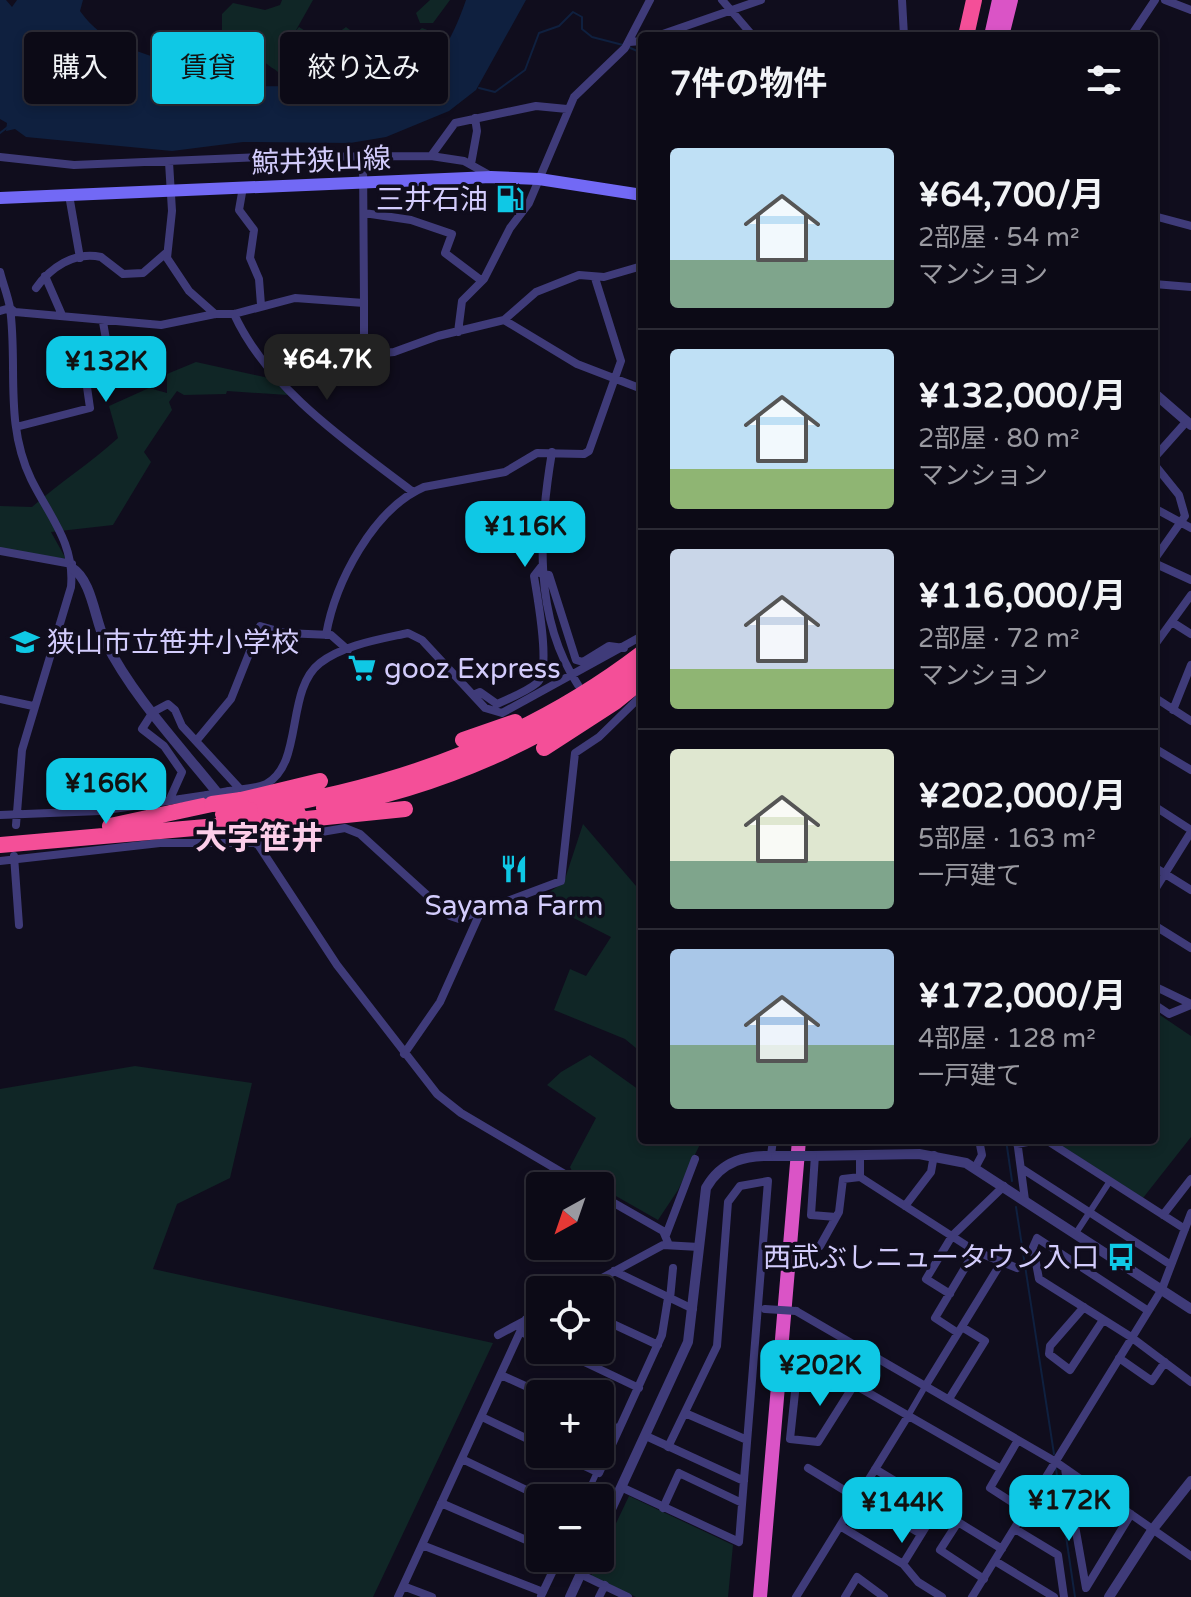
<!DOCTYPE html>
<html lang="ja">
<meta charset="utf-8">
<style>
:root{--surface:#0c0a16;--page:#15131f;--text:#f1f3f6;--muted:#9a9aa1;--line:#2c2b35;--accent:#0fc8e5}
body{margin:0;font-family:"Varela Round","Noto Sans JP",sans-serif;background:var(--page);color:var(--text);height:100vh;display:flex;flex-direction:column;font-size:30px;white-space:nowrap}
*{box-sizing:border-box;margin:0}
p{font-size:26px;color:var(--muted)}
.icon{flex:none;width:44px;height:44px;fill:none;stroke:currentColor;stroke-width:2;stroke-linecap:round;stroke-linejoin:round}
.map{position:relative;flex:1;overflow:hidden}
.drawer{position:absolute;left:638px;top:32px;width:520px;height:1112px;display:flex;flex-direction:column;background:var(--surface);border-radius:8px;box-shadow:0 4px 12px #0003,0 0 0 2px var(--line)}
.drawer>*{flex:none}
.hud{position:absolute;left:24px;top:32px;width:494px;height:72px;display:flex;gap:16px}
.needle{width:52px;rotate:220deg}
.buttons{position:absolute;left:526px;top:1172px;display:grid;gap:16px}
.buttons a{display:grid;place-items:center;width:88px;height:88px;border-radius:8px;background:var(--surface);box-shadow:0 4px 12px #0003,0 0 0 2px var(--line);font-size:40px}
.price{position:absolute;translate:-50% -68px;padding:0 18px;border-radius:16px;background:var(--accent);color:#111;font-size:26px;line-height:52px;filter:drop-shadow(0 2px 4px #0008)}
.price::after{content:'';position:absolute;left:50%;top:48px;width:24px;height:18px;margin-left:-12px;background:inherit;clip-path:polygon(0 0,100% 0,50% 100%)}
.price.selected{background:#222;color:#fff}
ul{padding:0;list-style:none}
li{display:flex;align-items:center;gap:24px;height:200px;padding:0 32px}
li+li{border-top:2px solid var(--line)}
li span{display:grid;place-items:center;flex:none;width:224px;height:160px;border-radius:8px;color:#555}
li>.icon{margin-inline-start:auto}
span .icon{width:96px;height:96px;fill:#fffc;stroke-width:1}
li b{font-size:34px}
h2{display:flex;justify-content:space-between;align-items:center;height:96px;padding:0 32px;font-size:34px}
.pill{padding:0 28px;border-radius:8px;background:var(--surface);box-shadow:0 4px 12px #0003,0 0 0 2px var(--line);font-size:28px;line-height:72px}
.pill.selected{background:var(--accent);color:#111}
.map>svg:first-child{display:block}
.green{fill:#102626}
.water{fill:#0f203f}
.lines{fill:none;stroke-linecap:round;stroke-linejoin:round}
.stream{stroke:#0f203f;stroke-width:2}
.pedestrian{stroke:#3f3b79;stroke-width:6}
.minor{stroke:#3f3b79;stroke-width:8}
.tertiary{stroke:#3f3b79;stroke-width:10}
.secondary{stroke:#7269f5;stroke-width:12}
.trunk{stroke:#da54c6;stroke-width:14}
.motorway{stroke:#f44f98;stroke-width:16}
.minor-bridge{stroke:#3f3b79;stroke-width:8}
.tertiary-bridge{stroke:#3f3b79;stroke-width:10}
.motorway-bridge{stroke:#f44f98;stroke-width:16}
.labels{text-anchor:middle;stroke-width:7;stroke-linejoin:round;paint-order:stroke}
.street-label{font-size:28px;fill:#d3ccfc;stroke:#100d1d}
.poi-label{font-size:28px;fill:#d3ccfc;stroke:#100d1d;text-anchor:end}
.quarter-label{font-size:32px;font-weight:bold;fill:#fccee9;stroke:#100d1d}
</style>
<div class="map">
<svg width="1191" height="1597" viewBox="0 0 1191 1597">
<rect width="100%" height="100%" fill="#100d1d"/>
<path class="green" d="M282,0H313L295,32L299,27L324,43L346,27L354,33L375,34L392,43H404L422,28L430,31C418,46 405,64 384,63L373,52L356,59L348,53C323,62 312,54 293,38L291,43L304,65L291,76L283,77C276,68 267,67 260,57L243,54L222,36V14L233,3L265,10L280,5Z
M430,0H450L433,23H420L416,13Z
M196,362L278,380L288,395L227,391L226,394L184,395L177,391L169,402L172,410L144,452L151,462L113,525L51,532L66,559L0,549V506L32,507C60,482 91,463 118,438L109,406L149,388L167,393V374Z
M583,824L642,893V1053L625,1039L554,1010L570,969L586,976L611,937L552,907L548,893L564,882Z
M1154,1011L1191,1036V1137L1143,1198L1053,1140H1154Z
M590,1055L642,1092V1140H702L678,1190L658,1220L572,1171L570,1167L596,1118L547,1085L561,1072Z
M135,1066L252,1083L230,1178L177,1204L153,1269L493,1343L373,1597H0V1089Z
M629,1496L733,1545L728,1597H636L591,1576Z"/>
<path class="water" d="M0,0H6L12,7L17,0H83L80,11C104,45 137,50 173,64C199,73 222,81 249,85C264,88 284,84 298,89C324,98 366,105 394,93C434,76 452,40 466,0H526L476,90L449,111L386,137L350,143L243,142L172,151L26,137L15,129L6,131L7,123L0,119Z"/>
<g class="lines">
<path class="stream" d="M628,47L642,53
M479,88L495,92L525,70L539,33L559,26L573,12L582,17V29L592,37L623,45
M0,133L9,126
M1006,1140L1012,1181
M1016,1207L1054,1454
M1056,1469L1075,1597"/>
<path class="pedestrian" d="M1076,1233L1110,1181
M908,1416L926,1385
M585,1498L597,1472"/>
<path class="minor" d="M722,0L753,36
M902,0L904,36
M1165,0L1191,10
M657,36L761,0
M1131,36L1155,0
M629,42L642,41
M363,156L364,303
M431,156L455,123L536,106L567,109
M0,157L74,165L261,157L431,156L464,161L491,176
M169,162L172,211L167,258L189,291L215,314
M471,164L477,131L475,118
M243,187L239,210L254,230L250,258L259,279L261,305
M69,195L80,258
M364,213L411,220L452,234L445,253L482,281
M1154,216L1191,226
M0,272C3,284 8,296 10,308C18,366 4,423 31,479C49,516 75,543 71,587L22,750L16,825
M45,276L62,315
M1154,284L1191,287
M36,288C50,268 74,251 101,257L123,274L143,273L166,253
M0,311L10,308L15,312L161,325L215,314H234L295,298L364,303V342L372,354L394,352L438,336L504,320L577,364L642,389
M234,314C268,389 350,444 413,492
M504,320L536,292L579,275L604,277L642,266
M458,332L462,301L484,279L510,228L529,203L574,97L625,48L650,0
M16,427L90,408L86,380L112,374L103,322
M552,452C539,529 533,617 578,685
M1154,458L1187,421
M1154,464L1179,495L1185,516L1154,560
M1154,508L1191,528
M0,551L72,564
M1154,563L1191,580
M542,574L549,575L576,660L583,662L609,646L624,648
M1172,622L1191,634
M326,635C335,583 373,509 424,487L505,472L537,453L584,454L589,451L621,361L595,278
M1154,646L1191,595
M473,695L480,692L497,704C510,698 526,692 537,683C552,671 537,596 534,576L541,567
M1154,697L1191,721
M0,699L33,706
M1173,710L1191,665
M197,740L231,699L260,626L285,633L331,635L348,650
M1154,748L1191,770
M229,791C240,789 256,789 266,784C304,764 285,690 320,663C343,645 381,639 408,633L422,640L485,708L502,713L642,636
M169,801L182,772L164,746L142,729L153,712L168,704L175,710L182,726L240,789
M1154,806L1191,830
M0,815L100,811L207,795
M257,843L337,965L437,1094L461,1113L585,1186
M14,856L19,925
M0,861L160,843H257L345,828L360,834L450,916L459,919L561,881L575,753L599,737L642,695
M1154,867L1191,890
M1154,891L1191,832
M1154,925L1191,948
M1154,986L1191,1004
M1154,1004L1169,1014L1191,1005
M404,1054L440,1002L480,913
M1017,1140L1025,1200
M1046,1140L1185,1229
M1017,1144L1038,1140
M771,1155L773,1140
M815,1155L811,1215L836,1217
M860,1155V1177L975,1251L1017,1268
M975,1168L982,1155L979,1140
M1021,1168L1171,1265
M600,1195L663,1231L669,1245
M905,1206L931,1172L934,1155
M1163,1215L1191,1179
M666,1235L695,1159
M820,1246L839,1212L843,1179L860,1177
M614,1271L693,1309
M580,1290L663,1245L699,1247
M950,1294L926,1279L952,1236L1004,1186
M670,1299L673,1268
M1084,1307L1050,1346L1049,1354L1070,1370L1103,1320
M1147,1310L1037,1238L1033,1247L1039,1279L1131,1337L1191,1382
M796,1311L1056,1462L1191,1556
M600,1318L658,1345
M521,1332L540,1341
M958,1333L935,1318L975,1251
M498,1335L526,1320
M851,1343L834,1373L797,1374L790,1439L818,1442L854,1385
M559,1350L639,1388
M1119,1358L1152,1381L1165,1362
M834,1373L1001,1469
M501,1375L543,1394
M926,1385L1001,1263
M949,1399L985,1341L962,1327
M685,1413L747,1440
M482,1417L540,1445
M600,1421L619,1429
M646,1436L744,1481
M1018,1440L990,1488L1026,1511
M559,1454L599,1473L662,1335L668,1298
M462,1459L543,1498
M808,1468L857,1498
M875,1469L938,1507L903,1564
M1065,1469L1086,1588L1131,1514
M621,1487L739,1542L768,1181L740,1186L728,1202L717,1346L668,1447
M858,1496L921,1534
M441,1503L540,1546
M663,1508L679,1473L742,1503
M840,1526L903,1564L918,1582L942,1597
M1015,1529L1058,1555L1064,1597
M422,1545L543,1592
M995,1561L1054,1597
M580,1574L628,1597
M984,1579L940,1550L958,1522L1002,1549
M403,1586L432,1597
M541,1596L559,1558
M398,1597L526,1319L540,1312
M599,1597L605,1585
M796,1597L908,1416
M845,1597L857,1577L884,1597
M972,1597L1162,1289L1191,1213"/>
<path class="tertiary" d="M1154,393L1191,425
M72,568C92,580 95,621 105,641C134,699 183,749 223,800
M240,822L257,843
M812,1156L919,1154L966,1163L1191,1309
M600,1533L688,1342L706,1188C722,1160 746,1155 776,1156
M570,1597L588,1558
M1109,1597L1153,1529L1191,1481"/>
<path class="secondary" d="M0,198L491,177L539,179L642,195"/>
<path class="trunk" d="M991,36L999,0
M1002,36L1011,0
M760,1597L799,1140"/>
<path class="motorway" d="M966,36L974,0
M463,740L515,722
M544,748L615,702L641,681
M241,800L320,781
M324,808C439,788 549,739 642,668
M250,810C392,789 527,741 642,653
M258,821L298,813
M287,821L405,809
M110,826L212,804
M0,845L229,825"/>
<path class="minor-bridge" d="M207,795L229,791
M765,1309L796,1311"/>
<path class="tertiary-bridge" d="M776,1156H812"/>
<path class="motorway-bridge" d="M212,804L241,800
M223,814L250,810
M229,825L258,821"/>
</g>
<defs>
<symbol id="fuel-bare" viewBox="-9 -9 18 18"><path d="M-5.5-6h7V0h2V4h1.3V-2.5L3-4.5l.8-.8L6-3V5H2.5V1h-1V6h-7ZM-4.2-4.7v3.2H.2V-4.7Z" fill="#0fc8e5" stroke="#100d1d" stroke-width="2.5" paint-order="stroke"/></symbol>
<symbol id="school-bare" viewBox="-9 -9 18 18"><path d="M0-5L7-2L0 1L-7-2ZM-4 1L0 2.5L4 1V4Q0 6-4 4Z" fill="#0fc8e5" stroke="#100d1d" stroke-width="2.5" paint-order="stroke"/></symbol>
<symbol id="supermarket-bare" viewBox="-9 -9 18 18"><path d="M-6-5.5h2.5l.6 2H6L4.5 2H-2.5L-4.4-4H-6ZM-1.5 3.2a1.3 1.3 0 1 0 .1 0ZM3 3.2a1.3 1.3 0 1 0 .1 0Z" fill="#0fc8e5" stroke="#100d1d" stroke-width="2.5" paint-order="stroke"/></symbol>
<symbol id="restaurant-bare" viewBox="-9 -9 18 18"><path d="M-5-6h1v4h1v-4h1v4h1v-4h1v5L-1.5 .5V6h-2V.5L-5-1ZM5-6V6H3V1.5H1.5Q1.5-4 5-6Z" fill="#0fc8e5" stroke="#100d1d" stroke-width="2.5" paint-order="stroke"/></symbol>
<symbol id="bus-bare" viewBox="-9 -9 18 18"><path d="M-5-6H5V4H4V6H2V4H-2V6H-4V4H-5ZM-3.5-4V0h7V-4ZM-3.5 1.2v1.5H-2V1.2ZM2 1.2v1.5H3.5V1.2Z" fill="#0fc8e5" stroke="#100d1d" stroke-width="2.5" paint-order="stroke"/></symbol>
</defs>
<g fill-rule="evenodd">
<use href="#fuel-bare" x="490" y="179" width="40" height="40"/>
<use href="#school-bare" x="5" y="622" width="40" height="40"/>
<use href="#supermarket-bare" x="342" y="648" width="40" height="40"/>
<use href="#restaurant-bare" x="494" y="849" width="40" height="40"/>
<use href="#bus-bare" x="1101" y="1237" width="40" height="40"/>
</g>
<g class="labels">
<g class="street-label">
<text transform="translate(321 160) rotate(-2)" y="10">鯨井狭山線</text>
</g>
<g class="poi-label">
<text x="488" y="209">三井石油</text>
<text x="47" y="652" text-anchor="start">狭山市立笹井小学校</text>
<text x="384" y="678" text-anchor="start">gooz Express</text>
<text x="514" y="915" text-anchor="middle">Sayama Farm</text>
<text x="1099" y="1267">西武ぶしニュータウン入口</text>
</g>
<g class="quarter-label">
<text x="259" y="849">大字笹井</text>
</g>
</g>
</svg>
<div class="buttons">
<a><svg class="needle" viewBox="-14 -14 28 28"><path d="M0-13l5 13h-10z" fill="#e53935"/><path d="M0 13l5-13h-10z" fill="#9a9aa1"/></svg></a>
<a><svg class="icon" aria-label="locate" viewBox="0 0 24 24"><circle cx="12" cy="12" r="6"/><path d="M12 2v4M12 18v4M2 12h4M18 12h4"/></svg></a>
<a>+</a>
<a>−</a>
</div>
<b class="price selected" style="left:327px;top:402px">¥64.7K</b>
<b class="price" style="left:106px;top:404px">¥132K</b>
<b class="price" style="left:525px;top:569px">¥116K</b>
<b class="price" style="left:106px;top:826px">¥166K</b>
<b class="price" style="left:820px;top:1408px">¥202K</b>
<b class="price" style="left:1069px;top:1543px">¥172K</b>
<b class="price" style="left:902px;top:1545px">¥144K</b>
<div class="hud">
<a class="pill">購入</a>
<a class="pill selected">賃貸</a>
<a class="pill">絞り込み</a>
</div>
<section class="drawer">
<h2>7件の物件<svg class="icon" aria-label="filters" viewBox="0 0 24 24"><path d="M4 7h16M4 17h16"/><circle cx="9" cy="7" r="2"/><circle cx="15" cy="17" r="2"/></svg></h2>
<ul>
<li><span style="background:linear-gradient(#bfe0f5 70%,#7fa58c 0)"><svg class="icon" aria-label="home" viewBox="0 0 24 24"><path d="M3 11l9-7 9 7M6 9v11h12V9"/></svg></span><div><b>¥64,700/月</b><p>2部屋 · 54 m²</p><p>マンション</p></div></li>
<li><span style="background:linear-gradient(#bfe0f5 75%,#8fb573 0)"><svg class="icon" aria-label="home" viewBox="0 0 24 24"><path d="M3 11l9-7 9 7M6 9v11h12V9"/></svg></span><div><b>¥132,000/月</b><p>2部屋 · 80 m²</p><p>マンション</p></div></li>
<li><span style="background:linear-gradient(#c9d6e8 75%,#8fb573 0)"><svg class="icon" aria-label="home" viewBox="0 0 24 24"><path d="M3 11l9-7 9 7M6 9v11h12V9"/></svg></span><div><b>¥116,000/月</b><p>2部屋 · 72 m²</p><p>マンション</p></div></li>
<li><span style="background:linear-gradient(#dfe7d0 70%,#7fa58c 0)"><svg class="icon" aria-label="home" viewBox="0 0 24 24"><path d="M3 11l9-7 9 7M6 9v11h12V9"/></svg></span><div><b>¥202,000/月</b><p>5部屋 · 163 m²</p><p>一戸建て</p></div></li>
<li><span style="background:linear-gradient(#a9c7e8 60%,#7fa58c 0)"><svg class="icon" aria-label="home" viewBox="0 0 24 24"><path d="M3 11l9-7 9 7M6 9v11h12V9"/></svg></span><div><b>¥172,000/月</b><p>4部屋 · 128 m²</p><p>一戸建て</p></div></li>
</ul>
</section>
</div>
